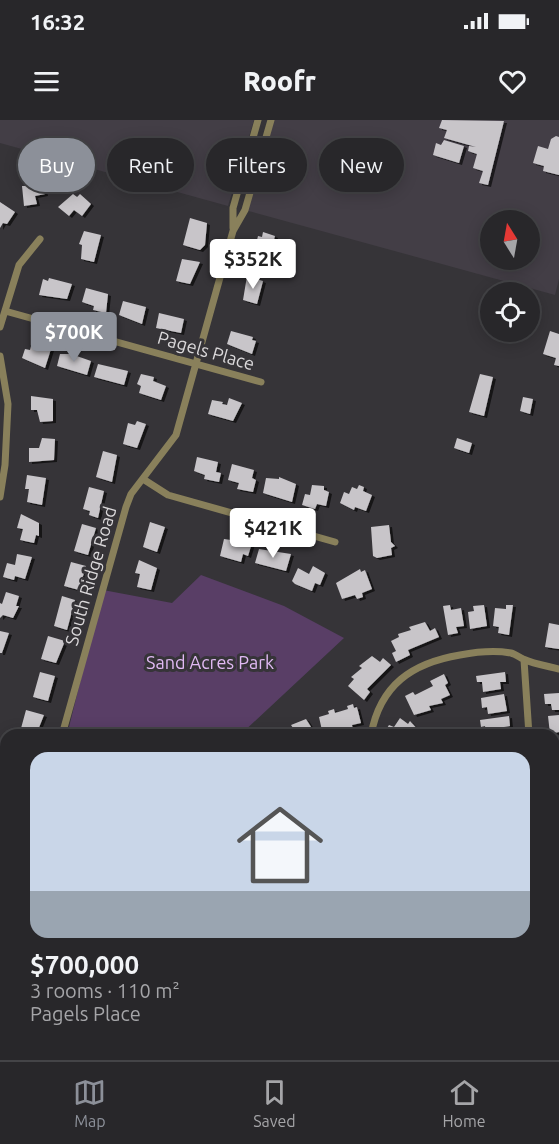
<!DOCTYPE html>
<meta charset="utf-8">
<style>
:root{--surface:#28272a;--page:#343336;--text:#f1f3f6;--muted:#a5a5a8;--line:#444447;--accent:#8c9099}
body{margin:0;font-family:Ubuntu,sans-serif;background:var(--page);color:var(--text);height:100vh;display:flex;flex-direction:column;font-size:22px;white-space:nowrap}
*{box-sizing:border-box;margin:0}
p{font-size:20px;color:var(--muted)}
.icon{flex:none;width:33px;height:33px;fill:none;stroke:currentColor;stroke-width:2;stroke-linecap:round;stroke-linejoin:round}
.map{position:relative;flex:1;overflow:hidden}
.drawer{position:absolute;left:0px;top:609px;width:560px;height:332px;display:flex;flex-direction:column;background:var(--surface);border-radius:18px 18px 0 0;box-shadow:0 3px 15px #0003,0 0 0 2px var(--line)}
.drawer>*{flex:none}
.top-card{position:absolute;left:18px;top:18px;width:524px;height:54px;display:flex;gap:12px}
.needle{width:39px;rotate:349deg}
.buttons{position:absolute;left:480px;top:90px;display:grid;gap:12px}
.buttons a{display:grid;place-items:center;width:60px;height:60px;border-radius:50%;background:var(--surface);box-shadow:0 3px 15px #0003,0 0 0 2px var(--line);font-size:30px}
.price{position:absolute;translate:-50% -51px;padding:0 14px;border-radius:6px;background:#fff;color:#222;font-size:20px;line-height:39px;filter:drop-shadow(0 2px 3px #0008)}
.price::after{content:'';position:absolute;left:50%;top:36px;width:18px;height:14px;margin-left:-9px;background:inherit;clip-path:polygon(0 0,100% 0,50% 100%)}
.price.selected{background:var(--accent);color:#fff}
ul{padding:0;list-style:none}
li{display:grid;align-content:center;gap:12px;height:318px;padding:0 30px}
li+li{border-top:2px solid var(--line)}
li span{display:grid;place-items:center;height:186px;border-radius:18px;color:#555}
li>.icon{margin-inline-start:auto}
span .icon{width:108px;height:108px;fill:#fffc;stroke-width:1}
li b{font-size:26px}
.chip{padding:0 21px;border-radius:27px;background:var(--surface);box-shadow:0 3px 15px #0003,0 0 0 2px var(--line);font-size:21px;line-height:54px}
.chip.selected{background:var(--accent);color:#fff}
.status{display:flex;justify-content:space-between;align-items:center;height:42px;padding:0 30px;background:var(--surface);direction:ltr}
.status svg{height:16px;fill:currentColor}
header{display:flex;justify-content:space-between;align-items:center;height:78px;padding:0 30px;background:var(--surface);font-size:27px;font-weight:800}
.tab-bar{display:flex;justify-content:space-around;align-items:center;height:84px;border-top:2px solid var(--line);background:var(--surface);font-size:16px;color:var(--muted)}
.tab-bar a{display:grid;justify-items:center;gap:3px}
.tab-bar .selected{color:var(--accent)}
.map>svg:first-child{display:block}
.built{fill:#433e46;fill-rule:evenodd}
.green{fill:#593e66}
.building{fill:#c8c5c9;filter:url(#shadow)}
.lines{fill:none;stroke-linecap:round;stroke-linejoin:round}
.minor{stroke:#89805b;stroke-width:7}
.labels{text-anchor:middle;stroke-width:6;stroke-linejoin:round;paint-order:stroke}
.street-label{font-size:18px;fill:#dbd9db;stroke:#363438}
.park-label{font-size:18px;fill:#e1baf4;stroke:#363438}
</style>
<div class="status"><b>16:32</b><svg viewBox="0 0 49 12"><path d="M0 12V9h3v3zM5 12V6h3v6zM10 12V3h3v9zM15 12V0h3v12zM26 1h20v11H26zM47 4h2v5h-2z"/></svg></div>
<header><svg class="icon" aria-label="menu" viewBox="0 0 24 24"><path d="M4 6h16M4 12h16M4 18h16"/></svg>Roofr<svg class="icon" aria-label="heart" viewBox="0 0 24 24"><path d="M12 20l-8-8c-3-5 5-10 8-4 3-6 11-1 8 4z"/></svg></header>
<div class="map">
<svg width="559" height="940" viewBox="0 0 559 940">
<defs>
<filter id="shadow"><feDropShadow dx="3" dy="2" stdDeviation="0" flood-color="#0009"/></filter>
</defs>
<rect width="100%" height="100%" fill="#363438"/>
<path class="built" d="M0,0H254L228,86L0,23Z
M271,0H559V159L555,175L245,90ZM490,100H530V140H490Z"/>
<path class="green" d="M201,455L284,486L344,518L240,615H67L103,470L172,483Z"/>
<path class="building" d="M442,0L504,1L488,65L479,63L483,51L473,48L477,34L468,31L469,26L476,27L444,18L447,10L439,8Z
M556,16L559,17V55L543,51L544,46L533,43L538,26L548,29L551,19Z
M444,20L464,26L459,43L433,35L436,23L441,25Z
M42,59L45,74L35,76L37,84L24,86L22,66H27L26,62Z
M73,74L77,77L80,74L91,84L82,96L74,90L69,96L58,87Z
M0,82L15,92L7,104L3,103L0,108Z
M190,98L207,103L205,125L200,130L183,125Z
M84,111L101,115L94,142L81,139L82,125L79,124Z
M263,112L275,116L268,141L256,138L257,133L254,132L258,116L262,117Z
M182,139L200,142L190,164L176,161Z
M247,156L263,161L257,184L243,180Z
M49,158L72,164L67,179L39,175L43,159L48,161Z
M86,168L108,174L106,193L93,190L94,186L82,182Z
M123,181L146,187L142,204L119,195Z
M159,193L184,199L181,213L156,208Z
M231,211L253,217L252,220L256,221L252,234L227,224Z
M550,211L559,214V246L554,245L556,238L543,234Z
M31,226L51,229L45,248L22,238L25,229L30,230Z
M60,234H71L91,241L87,255L57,246Z
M98,244L128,251L124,265L94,257Z
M141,254L154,257L153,261L166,266L161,280L139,273L141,266L137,264Z
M480,254L493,257L484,296L469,292Z
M31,276L53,279V301L40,302L37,290H31Z
M523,277L533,279L530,294L520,291Z
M229,278L242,283L233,301L208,294L212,280L223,282L222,284L227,285Z
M137,301L146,304L137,328L123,324L128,303L135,305Z
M42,318L55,319L54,340L29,342V328H39Z
M457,318L472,323L469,333L454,328Z
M103,331L117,335L112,362L96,357Z
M197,337L218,342L216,352L221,353L219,362L204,359L205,355L194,351Z
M232,344L254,350L252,358L256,360L253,372L237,369L239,363L228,360Z
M27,355L46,358L42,385L27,382L29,369H25Z
M279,357L296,364L292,382L263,373L266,358L279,359Z
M312,365L324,366V370L329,372L326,386L317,384L315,389L302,385L305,374L310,375Z
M359,365L364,367L363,371L372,375L366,391L355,387L354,390L340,383L344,372L349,374L352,367L357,369Z
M89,367L104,371L98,398L89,395L90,391L83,389Z
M21,394L39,403V416L36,415L34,423L20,420L23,409L17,408Z
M150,402L165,407L157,432L143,427Z
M82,404L96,408L88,435L74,431Z
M389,405L391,422L395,426L391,428L392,435L377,438L373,436L371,407Z
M224,419L252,423L248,436L243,434L241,442L220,436Z
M259,429L291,434L286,451L255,443Z
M17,434L32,437L25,459L15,456L14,460L3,457L7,443L15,445Z
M139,440L157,448L151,470L137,467L140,454L135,453Z
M71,442L86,446L79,470L64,466Z
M313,446L325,453L320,465L315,463L312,471L295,464L292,461L298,448L309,454Z
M360,449L361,452L365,450L372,469L362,473L363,477L357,479L355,475L342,479L336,463Z
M6,472L19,476L16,486H19L13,498L3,495L0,498V483L2,484Z
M62,476L75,480L67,510L54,506Z
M450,485L451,490L461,488L464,506L456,507L458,513L448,515L443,486Z
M484,485L487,506L470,509L468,492L474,491L473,486Z
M506,485H513L509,515L498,513L499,507L493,506L495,488L506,489Z
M425,502L430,511L435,508L439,517L408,530L410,535L396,542L392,533L396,531L391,521L399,517L398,514L411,510L409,507Z
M549,503L559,505V529L545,527Z
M0,511L9,513L2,533H0Z
M48,516L65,521L56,543L41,539Z
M372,536L380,542L383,538L391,545L367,569L370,572L364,580L348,566L354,559L351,557L362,548L359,546Z
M40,552L55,556L48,581L33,577Z
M505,552L506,562H500L501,569L483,572L482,562H477L476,556Z
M444,554L448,563L445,565L450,575L441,579L443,583L429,586L431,590L414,595L405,576L413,572L415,575L433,566L430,561Z
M559,573V590H552L551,584H545L544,574Z
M504,574L507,591L488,594L487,587L482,588L481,578Z
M353,584L354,588L357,587L361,603L352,605L353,610L343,612L341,607L333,609L335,615H323L319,597L329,594L328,591L334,589L335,593L348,589L347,586Z
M26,590L44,595L36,615L20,612Z
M559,595V612L550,614L548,596Z
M509,596L510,606L504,607L505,613L487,615L485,606L481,607L480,600Z
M400,598L408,604L410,601L419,611L421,608L426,612L424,615L384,613L389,605L394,607Z
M306,599L316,615H282L280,612L286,609L287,612L293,608L291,605Z
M554,618L559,619V636H554Z
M554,642L559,643V660L554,659Z
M2,663L6,667V683L0,693Z
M554,665L559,666V684L554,682Z
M559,768V793L554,794V769Z
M557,862L559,888L554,889V863Z
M6,877V899L2,903L0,883Z
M123,934H143V940H123Z
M298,934H320L321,940H300Z
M340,934H363L364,937L341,940Z
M532,934H549L550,940H533Z"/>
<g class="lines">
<path class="minor" d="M233,108V88L258,0
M5,191L261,262
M0,207L19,145L40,119
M0,236L8,284L5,345L0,377
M143,359L168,375L335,422
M524,540L529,615
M62,615L126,387L131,374L176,315L233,111L245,90L271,0
M371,615C380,565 412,543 460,535C476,532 494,530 511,533C515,534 519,537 523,539C534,544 547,546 559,549
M0,730L6,725
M554,820L559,817
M229,934L230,940
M0,937L6,931"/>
</g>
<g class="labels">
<g class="street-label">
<text transform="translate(206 231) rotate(16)" y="6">Pagels Place</text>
<text transform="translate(91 456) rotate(-74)" y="6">South Ridge Road</text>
</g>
<g class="park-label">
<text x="210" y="549">Sand Acres Park</text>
</g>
</g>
</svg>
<div class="buttons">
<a><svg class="needle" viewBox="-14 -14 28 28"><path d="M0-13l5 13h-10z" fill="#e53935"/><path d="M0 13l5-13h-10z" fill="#a5a5a8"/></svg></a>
<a><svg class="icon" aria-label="locate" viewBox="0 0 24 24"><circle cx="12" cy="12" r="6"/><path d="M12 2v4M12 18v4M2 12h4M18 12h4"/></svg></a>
</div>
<b class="price" style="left:253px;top:170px">$352K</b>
<b class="price selected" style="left:74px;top:243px">$700K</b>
<b class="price" style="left:273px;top:439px">$421K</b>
<div class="top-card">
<a class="chip selected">Buy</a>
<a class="chip">Rent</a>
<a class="chip">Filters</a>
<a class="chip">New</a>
</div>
<section class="drawer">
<ul>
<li><span style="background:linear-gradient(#c9d6e8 75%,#9aa5b1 0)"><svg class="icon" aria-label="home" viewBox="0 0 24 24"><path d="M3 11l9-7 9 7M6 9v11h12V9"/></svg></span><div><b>$700,000</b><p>3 rooms · 110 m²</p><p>Pagels Place</p></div></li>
</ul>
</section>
</div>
<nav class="tab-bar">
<a class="selected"><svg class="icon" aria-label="map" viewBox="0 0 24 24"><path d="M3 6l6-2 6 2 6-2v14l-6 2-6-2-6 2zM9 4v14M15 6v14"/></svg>Map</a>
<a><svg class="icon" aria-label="saved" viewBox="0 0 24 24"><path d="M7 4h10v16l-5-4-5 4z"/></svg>Saved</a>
<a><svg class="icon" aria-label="home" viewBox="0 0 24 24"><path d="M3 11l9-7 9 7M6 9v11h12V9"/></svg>Home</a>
</nav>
